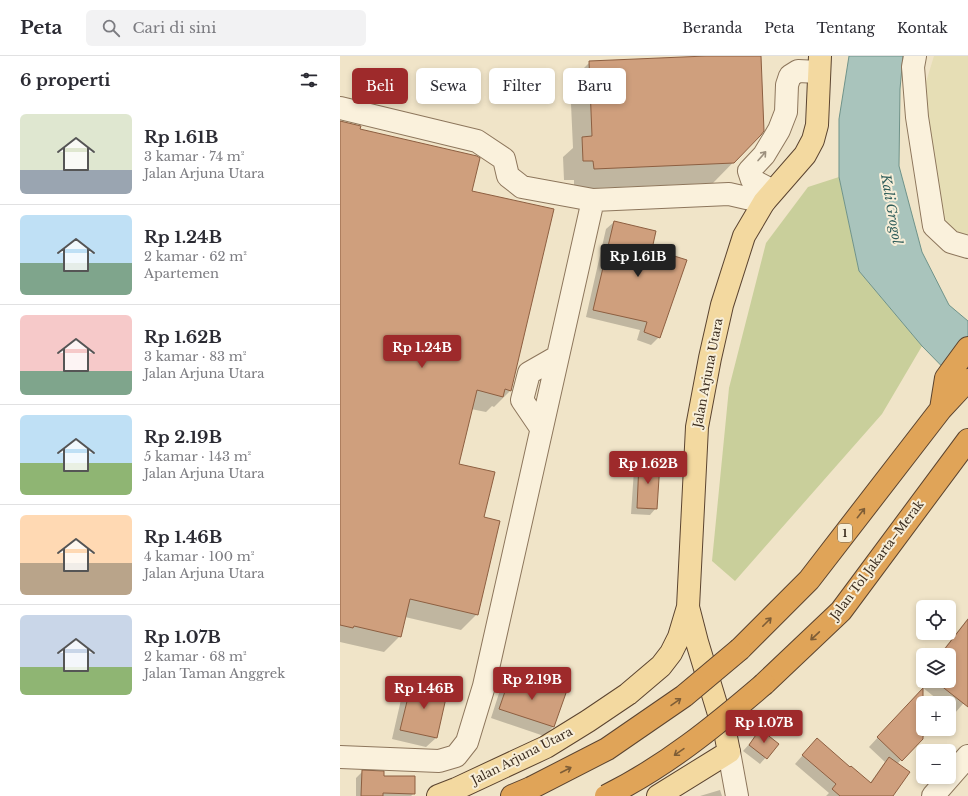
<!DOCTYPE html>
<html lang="id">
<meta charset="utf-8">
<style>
:root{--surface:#fff;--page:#f2f2f3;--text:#2b2b33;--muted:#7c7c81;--line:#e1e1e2;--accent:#9e2a2b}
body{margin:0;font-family:"Libre Baskerville",serif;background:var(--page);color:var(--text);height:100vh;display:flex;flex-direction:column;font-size:15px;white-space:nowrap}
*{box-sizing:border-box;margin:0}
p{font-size:13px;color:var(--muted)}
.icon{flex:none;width:22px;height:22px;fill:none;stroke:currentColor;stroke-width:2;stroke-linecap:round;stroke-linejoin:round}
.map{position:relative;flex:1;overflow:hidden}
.drawer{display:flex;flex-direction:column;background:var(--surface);width:340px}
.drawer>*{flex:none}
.guide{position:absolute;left:12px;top:12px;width:380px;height:36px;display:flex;gap:8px}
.tools{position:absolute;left:576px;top:544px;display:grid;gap:8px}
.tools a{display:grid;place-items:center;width:40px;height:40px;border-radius:6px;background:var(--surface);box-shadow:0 2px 6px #0003;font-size:20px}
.price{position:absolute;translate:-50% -34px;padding:0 9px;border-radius:4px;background:var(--accent);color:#fff;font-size:13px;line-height:26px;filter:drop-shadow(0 1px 2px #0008)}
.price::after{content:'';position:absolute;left:50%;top:24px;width:12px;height:9px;margin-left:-6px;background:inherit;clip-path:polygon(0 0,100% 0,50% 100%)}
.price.active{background:#222;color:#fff}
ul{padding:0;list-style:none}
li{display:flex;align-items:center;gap:12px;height:100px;padding:0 20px}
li+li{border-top:1px solid var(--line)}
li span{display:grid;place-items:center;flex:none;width:112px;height:80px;border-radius:6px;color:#555}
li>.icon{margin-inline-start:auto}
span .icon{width:48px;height:48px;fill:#fffc;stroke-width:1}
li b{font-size:17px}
h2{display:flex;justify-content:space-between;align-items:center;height:48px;padding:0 20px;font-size:17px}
.tag{padding:0 14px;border-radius:6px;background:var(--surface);box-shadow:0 2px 6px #0003;font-size:14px;line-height:36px}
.tag.active{background:var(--accent);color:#fff}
header{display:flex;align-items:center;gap:24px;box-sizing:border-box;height:56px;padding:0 20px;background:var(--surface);border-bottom:1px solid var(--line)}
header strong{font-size:19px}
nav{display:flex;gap:22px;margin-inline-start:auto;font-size:14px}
.search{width:280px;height:36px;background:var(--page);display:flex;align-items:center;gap:10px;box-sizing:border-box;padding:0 14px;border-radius:6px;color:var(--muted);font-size:15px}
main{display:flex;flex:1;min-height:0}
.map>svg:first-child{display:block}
.farmland{fill:#e6deb5}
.green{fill:#c9cf9b}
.water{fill:#a9c4bc;stroke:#6f938a}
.shadow{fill:#0003}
.building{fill:#cf9f7d;stroke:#8d5f41}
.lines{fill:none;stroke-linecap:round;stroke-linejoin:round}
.minor-casing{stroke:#8d765c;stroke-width:24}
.major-casing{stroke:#5b4430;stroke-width:24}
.highway-casing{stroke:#5b4430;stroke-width:24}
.minor{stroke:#faf1dc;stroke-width:22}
.major{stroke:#f3d9a0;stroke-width:22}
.highway{stroke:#e0a458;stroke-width:22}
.highway-bridge-casing{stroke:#5b4430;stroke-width:24;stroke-linecap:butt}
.highway-bridge{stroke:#e0a458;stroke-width:22}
.oneway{stroke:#9c907e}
.oneway2{stroke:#7e5d36}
.labels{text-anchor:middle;stroke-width:4;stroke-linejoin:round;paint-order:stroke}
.shield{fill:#f7eed8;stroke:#756857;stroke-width:1}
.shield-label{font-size:11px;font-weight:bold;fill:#3d2e20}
.street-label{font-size:12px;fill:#3d2e20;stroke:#f7eed8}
.water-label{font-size:13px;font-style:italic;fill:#2f5d5a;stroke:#f7eed8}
</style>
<header>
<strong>Peta</strong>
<div class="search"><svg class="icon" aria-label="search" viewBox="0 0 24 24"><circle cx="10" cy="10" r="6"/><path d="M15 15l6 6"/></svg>Cari di sini</div>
<nav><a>Beranda</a><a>Peta</a><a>Tentang</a><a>Kontak</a></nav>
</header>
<main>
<section class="drawer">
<h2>6 properti<svg class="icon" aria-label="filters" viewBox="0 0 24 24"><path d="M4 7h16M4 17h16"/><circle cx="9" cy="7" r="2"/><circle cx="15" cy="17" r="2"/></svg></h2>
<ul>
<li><span style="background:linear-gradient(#dfe7d0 70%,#9aa5b1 0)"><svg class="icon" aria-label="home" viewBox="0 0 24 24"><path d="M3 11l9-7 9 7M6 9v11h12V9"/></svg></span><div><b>Rp 1.61B</b><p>3 kamar · 74 m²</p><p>Jalan Arjuna Utara</p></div></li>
<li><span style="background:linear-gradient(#bfe0f5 60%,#7fa58c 0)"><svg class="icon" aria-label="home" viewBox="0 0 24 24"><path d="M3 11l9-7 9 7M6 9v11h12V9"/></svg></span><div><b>Rp 1.24B</b><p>2 kamar · 62 m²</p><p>Apartemen</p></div></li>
<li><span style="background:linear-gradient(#f6c9c9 70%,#7fa58c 0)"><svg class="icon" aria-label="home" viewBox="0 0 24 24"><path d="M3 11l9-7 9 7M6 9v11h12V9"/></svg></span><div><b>Rp 1.62B</b><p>3 kamar · 83 m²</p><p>Jalan Arjuna Utara</p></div></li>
<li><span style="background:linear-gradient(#bfe0f5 60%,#8fb573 0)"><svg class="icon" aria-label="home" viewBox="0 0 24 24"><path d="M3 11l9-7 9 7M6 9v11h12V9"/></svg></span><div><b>Rp 2.19B</b><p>5 kamar · 143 m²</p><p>Jalan Arjuna Utara</p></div></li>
<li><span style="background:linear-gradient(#ffd9b3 60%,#b9a48a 0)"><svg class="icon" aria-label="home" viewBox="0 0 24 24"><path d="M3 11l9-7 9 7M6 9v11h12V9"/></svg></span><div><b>Rp 1.46B</b><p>4 kamar · 100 m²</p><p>Jalan Arjuna Utara</p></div></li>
<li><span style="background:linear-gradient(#c9d6e8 65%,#8fb573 0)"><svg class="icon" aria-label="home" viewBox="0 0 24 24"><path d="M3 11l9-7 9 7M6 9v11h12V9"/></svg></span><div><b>Rp 1.07B</b><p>2 kamar · 68 m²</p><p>Jalan Taman Anggrek</p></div></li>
</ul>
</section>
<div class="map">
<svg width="628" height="740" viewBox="0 0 628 740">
<rect width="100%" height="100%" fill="#f0e4c8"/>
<path class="farmland" d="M594,0H628V183L593,185L577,103L582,39Z"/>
<path class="green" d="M499,121L519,215L582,290L542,358L395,525L372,505L389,332L426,187L468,131Z"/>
<path class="water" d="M509,0H563L560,33L559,110L582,196L609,249L628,265V337L582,290L519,215L499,121V63Z"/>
<path class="shadow" d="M390,0H420V79L373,127L234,133V124H224L223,101L233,92L230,26L250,6Z
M0,65L19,73L131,135L170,335L154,351L152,350L146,356L131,353L118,409L143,462L137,558L121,574L65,561L60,580L44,596L0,586Z
M274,166L311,193L319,281L311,289L297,284L300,274L246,261L266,173Z
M300,408L316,452L310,459L291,458L294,414Z
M628,562V642L615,657L609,652V647H602L577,627L583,619V625H609V599H599Z
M171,619L213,671L204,680L151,662L162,628Z
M72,626L96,682L86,691L52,683L63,635Z
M583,651V673H591L557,708L551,740H486L489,737L455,708L469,692L510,713L530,727L545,706L529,691L565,652Z
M421,675L437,688L420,708L403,695Z
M23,715L74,737L71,740H16V722Z
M380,734L382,740H360Z"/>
<path class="building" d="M366,0H421L424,75L421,79L394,107L254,113L253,105H243L242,81L252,80L249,5Z
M0,65L21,70L20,73L137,100L140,102L132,135L214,153L171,335L165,333L163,341L137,334L119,408L155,416L144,461L160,465L138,559L70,543L61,581L14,570L13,572L0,569Z
M274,165L316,175L312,193L347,204L320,282L304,276L307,266L253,254Z
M299,406L320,407L317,453L297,452Z
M628,563V651L595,625H609V599H600Z
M171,618L226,637L214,671L159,653Z
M72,625L108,633L97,682L60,674Z
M583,632V683L562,705L537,681Z
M420,673L439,688L427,703L409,689Z
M477,682L510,711L511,710L531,727L549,701L570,716L553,740H500L492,733L496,728L462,699Z
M22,714L44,715V720H75V738L43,737V740H21Z"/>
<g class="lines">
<defs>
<path id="minor" d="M575,0L573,11L577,61L594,170L611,186L628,191
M0,52L137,85L164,103L168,120L182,131L253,144L389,138L424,146
M433,135L412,124L409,115L424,99L439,74L446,56L447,29L450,20L458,15L479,16
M201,372L182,344L189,317L217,301
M389,696L397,740
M0,701L99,705L116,700L127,686L144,630L253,144
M593,740L628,700"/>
<path id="major" d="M98,740L116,733L206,691L248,665L288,638L321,610L331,597L339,581L348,551L357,371L370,302L382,249L404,180L424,146L465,99L473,84L477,69L480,0
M318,740L389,696L386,681L357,586L348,551"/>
<path id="highway" d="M601,353L606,322L628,292
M400,593L469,524L601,353L628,324
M424,628L501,555L628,384
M172,740L191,732"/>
</defs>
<use href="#minor" class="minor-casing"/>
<use href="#major" class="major-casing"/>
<use href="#highway" class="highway-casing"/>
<use href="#minor" class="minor"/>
<use href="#major" class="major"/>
<use href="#highway" class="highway"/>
<defs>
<path id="highway-bridge" d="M191,732L267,693L344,640L400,593
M266,740C325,711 375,670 424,628"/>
</defs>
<use href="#highway-bridge" class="highway-bridge-casing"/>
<use href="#highway-bridge" class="highway-bridge"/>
</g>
<defs><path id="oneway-shaft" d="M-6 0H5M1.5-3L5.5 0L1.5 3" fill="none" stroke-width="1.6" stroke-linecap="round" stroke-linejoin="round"/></defs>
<use class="oneway" href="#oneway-shaft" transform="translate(422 100) rotate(-49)"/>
<g class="oneway2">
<use href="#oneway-shaft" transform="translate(521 457) rotate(-52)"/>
<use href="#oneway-shaft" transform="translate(427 566) rotate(-45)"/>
<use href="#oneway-shaft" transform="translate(475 580) rotate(137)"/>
<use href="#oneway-shaft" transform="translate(336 646) rotate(-35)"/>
<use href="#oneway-shaft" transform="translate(339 696) rotate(145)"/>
<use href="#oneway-shaft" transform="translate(226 714) rotate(-27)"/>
</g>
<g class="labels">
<rect class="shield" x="498" y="468" width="14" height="18" rx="3"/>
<g class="shield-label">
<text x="505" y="481">1</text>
</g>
<g class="street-label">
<text transform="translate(368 317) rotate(-79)" y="4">Jalan Arjuna Utara</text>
<text transform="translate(537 504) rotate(-53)" y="4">Jalan Tol Jakarta–Merak</text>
<text transform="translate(182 700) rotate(-27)" y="4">Jalan Arjuna Utara</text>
</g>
<g class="water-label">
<text transform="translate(552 153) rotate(80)" y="5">Kali Grogol</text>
</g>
</g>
</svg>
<div class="tools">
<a><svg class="icon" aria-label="locate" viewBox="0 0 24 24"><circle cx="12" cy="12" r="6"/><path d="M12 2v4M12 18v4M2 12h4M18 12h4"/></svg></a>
<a><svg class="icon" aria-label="layers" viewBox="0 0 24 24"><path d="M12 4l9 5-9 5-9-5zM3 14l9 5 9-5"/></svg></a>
<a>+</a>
<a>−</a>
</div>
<b class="price active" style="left:298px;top:222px">Rp 1.61B</b>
<b class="price" style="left:82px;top:313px">Rp 1.24B</b>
<b class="price" style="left:308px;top:429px">Rp 1.62B</b>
<b class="price" style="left:192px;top:645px">Rp 2.19B</b>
<b class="price" style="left:84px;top:654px">Rp 1.46B</b>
<b class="price" style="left:424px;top:688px">Rp 1.07B</b>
<div class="guide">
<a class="tag active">Beli</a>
<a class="tag">Sewa</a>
<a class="tag">Filter</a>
<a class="tag">Baru</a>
</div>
</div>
</main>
